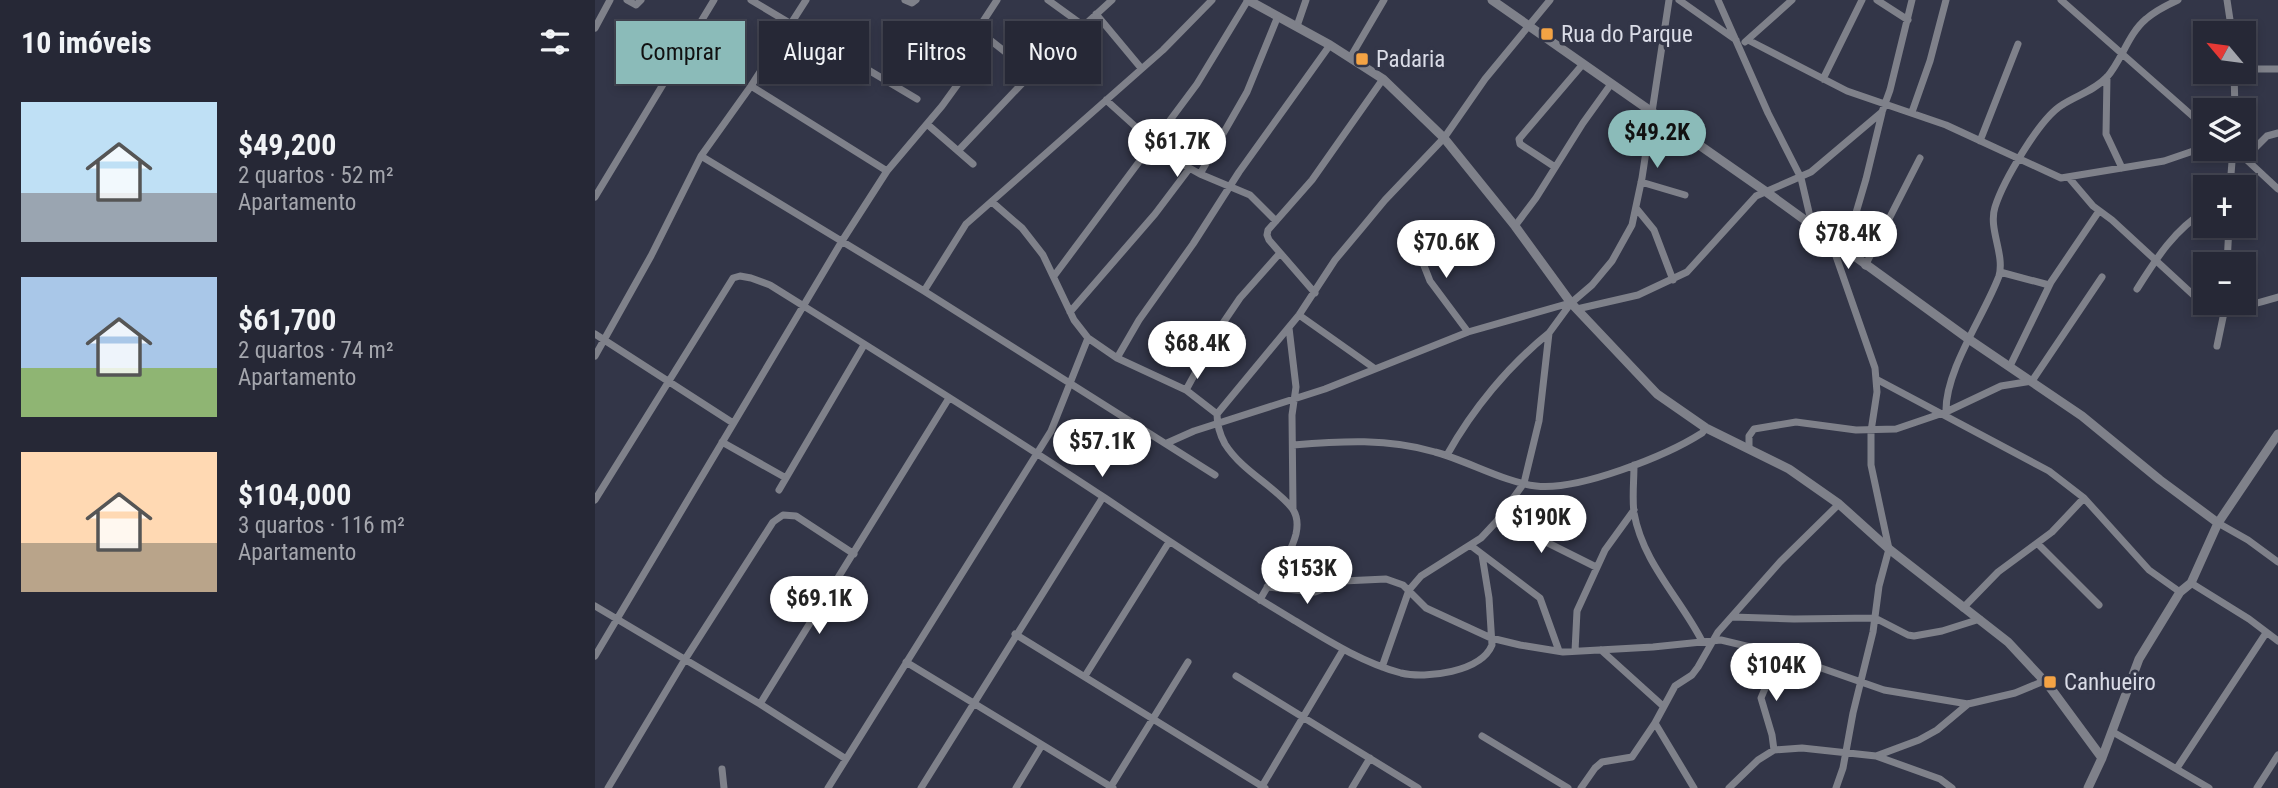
<!DOCTYPE html>
<html lang="pt">
<meta charset="utf-8">
<style>
:root{--surface:#262836;--page:#323442;--text:#f1f3f6;--muted:#a4a6ad;--line:#424451;--accent:#8bbbb9}
body{margin:0;font-family:"Roboto Condensed",sans-serif;background:var(--page);color:var(--text);height:100vh;display:flex;flex-direction:column;font-size:26px;white-space:nowrap}
*{box-sizing:border-box;margin:0}
p{font-size:23px;color:var(--muted)}
.icon{flex:none;width:38px;height:38px;fill:none;stroke:currentColor;stroke-width:2;stroke-linecap:round;stroke-linejoin:round}
.map{position:relative;flex:1;overflow:hidden}
.details{display:flex;flex-direction:column;background:var(--surface);width:595px}
.details>*{flex:none}
.hud{position:absolute;left:21px;top:21px;width:665px;height:63px;display:flex;gap:14px}
.needle{width:46px;rotate:299deg}
.fabs{position:absolute;left:1598px;top:21px;display:grid;gap:14px}
.fabs a{display:grid;place-items:center;width:63px;height:63px;border-radius:0px;background:var(--surface);box-shadow:0 4px 10px #0003,0 0 0 2px var(--line);font-size:35px}
.price{position:absolute;translate:-50% -60px;padding:0 16px;border-radius:24px;background:#fff;color:#222;font-size:23px;line-height:46px;filter:drop-shadow(0 2px 4px #0008)}
.price::after{content:'';position:absolute;left:50%;top:42px;width:21px;height:16px;margin-left:-10px;background:inherit;clip-path:polygon(0 0,100% 0,50% 100%)}
.price.current{background:var(--accent);color:#111}
ul{padding:0;list-style:none}
li{display:flex;align-items:center;gap:21px;height:175px;padding:0 21px}
li span{display:grid;place-items:center;flex:none;width:196px;height:140px;border-radius:0px;color:#555}
li>.icon{margin-inline-start:auto}
span .icon{width:84px;height:84px;fill:#fffc;stroke-width:1}
li b{font-size:30px}
h2{display:flex;justify-content:space-between;align-items:center;height:84px;padding:0 21px;font-size:30px}
.pill{padding:0 24px;border-radius:0px;background:var(--surface);box-shadow:0 4px 10px #0003,0 0 0 2px var(--line);font-size:24px;line-height:63px}
.pill.current{background:var(--accent);color:#111}
main{display:flex;flex:1;min-height:0}
.map>svg:first-child{display:block}
.lines{fill:none;stroke-linecap:round;stroke-linejoin:round}
.minor{stroke:#7f818a;stroke-width:7}
.tertiary{stroke:#7f818a;stroke-width:9}
.poi-dot{fill:#f4a344;stroke:#333648;stroke-width:2.5}
.labels{text-anchor:middle;stroke-width:7;stroke-linejoin:round;paint-order:stroke}
.poi-label{font-size:23px;fill:#dadce7;stroke:#333648;text-anchor:start}
</style>
<main>
<section class="details">
<h2>10 imóveis<svg class="icon" aria-label="filters" viewBox="0 0 24 24"><path d="M4 7h16M4 17h16"/><circle cx="9" cy="7" r="2"/><circle cx="15" cy="17" r="2"/></svg></h2>
<ul>
<li><span style="background:linear-gradient(#bfe0f5 65%,#9aa5b1 0)"><svg class="icon" aria-label="home" viewBox="0 0 24 24"><path d="M3 11l9-7 9 7M6 9v11h12V9"/></svg></span><div><b>$49,200</b><p>2 quartos · 52 m²</p><p>Apartamento</p></div></li>
<li><span style="background:linear-gradient(#a9c7e8 65%,#8fb573 0)"><svg class="icon" aria-label="home" viewBox="0 0 24 24"><path d="M3 11l9-7 9 7M6 9v11h12V9"/></svg></span><div><b>$61,700</b><p>2 quartos · 74 m²</p><p>Apartamento</p></div></li>
<li><span style="background:linear-gradient(#ffd9b3 65%,#b9a48a 0)"><svg class="icon" aria-label="home" viewBox="0 0 24 24"><path d="M3 11l9-7 9 7M6 9v11h12V9"/></svg></span><div><b>$104,000</b><p>3 quartos · 116 m²</p><p>Apartamento</p></div></li>
</ul>
</section>
<div class="map">
<svg width="1683" height="788" viewBox="0 0 1683 788">
<rect width="100%" height="100%" fill="#333648"/>
<g class="lines">
<path class="minor" d="M32,0L41,5L46,0
M156,0L322,99
M310,0L317,3L321,0
M402,0L387,23L385,32L437,73
M453,0L489,26
M1084,0L1141,40
M1123,0L1173,113L1206,178L1217,225
M1282,0L1313,20
M1466,0L1610,127
M1632,0L1637,33
M501,14L546,68
M702,26L711,0
M0,28L15,0
M1153,40L1252,91L1351,125L1466,178L1569,161L1610,147
M1150,42L1197,0
M755,58L789,0
M1648,69H1683
M1639,72L1640,110
M1512,77L1511,134L1527,168
M1228,79L1267,0
M156,86L292,171
M511,100L573,156L605,174L655,195L681,221
M1317,112L1335,61L1351,0
M332,124L378,164
M1385,141L1423,44
M1640,149L1683,189
M363,151L437,73L517,0
M106,156L329,291L620,475
M1650,158L1672,136L1683,133
M960,167L925,144L924,139L988,64
M605,174L652,92L683,16
M1475,179L1498,206L1517,220L1607,303C1631,314 1659,304 1683,297
M1046,182L1090,195
M1635,187L1638,149
M0,197L119,0
M397,202L427,228L448,255L479,320L493,338L522,358L591,390L622,414C622,424 625,435 630,444C647,471 678,485 697,508C702,515 703,525 701,534C695,558 676,578 665,600
M1041,208L1059,230L1078,280
M920,226L941,198L988,123L1016,84
M817,235L835,281L873,332
M1235,239L1280,368L1282,392L1276,431V465L1294,549L1284,586L1278,632L1258,713L1248,768L1241,788
M1250,250L1271,179L1287,113
M1632,264L1634,226
M1270,266L1325,158
M1405,272L1454,285
M459,276L602,84L653,0
M1542,289C1561,259 1579,230 1610,211
M329,291L371,224L568,50L617,0
M720,293L674,240L672,235L673,230L717,180L788,79
M982,309L1043,295L1092,272L1161,196L1216,172L1287,112L1295,90L1317,0
M475,312L560,214L594,169
M704,315L779,368
M694,328L701,387L697,415L698,509
M0,334L138,423
M1622,346L1631,303
M0,356L56,256L106,156L156,86L211,0
M522,358L544,320L598,244L644,172L735,45
M1415,366L1456,282L1504,211
M1281,379L1454,471L1489,498L1554,570L1585,592
M591,390L626,326L645,298L685,253
M1351,412C1350,370 1389,316 1404,276C1410,254 1393,229 1400,207C1408,182 1444,119 1467,105C1482,95 1499,91 1512,77C1527,60 1533,34 1551,19C1560,11 1572,5 1583,0
M622,414L704,315L740,260L766,229L790,200L849,138L890,79L955,0
M127,442L191,478
M572,443L599,431L730,389L873,332L975,303
M698,445C746,441 793,438 840,452C873,461 909,482 941,486C983,491 1071,456 1107,433L1111,428
M1154,448V436L1159,429L1201,422L1261,430L1301,429L1351,412L1406,386L1437,381L1507,277
M852,455C877,410 913,366 954,333
M1039,465C1039,481 1037,498 1039,513C1048,563 1085,598 1107,641
M184,490L269,345
M0,500L138,278L145,276L156,278L175,285C287,355 400,425 510,498C572,540 633,581 697,619C732,640 766,662 806,673C831,679 886,672 897,645L894,598L887,555
M901,522L953,543L1001,567
M1623,523L1653,540L1683,562
M1443,544L1504,605
M875,545L945,598L964,651
M1596,583L1654,619L1683,641
M672,587L720,592L748,581L791,579L808,585L831,608L896,638L925,645L968,652L1058,647L1126,640L1189,655L1289,690L1373,704L1420,693L1449,681
M0,606L165,704L251,759
M1368,608L1403,572L1457,532L1489,498
M1137,617L1199,619L1280,618L1313,635L1319,636L1347,631L1385,619
M420,634L670,788
M1006,650L1068,706
M980,651L982,611L1010,550L1039,510
M0,656L247,241L292,171L347,106L394,41
M311,662L518,788
M787,667L814,590L826,576L886,538L901,522L929,483L944,421L954,333L976,303L997,285L1017,261L1037,225L1047,178L1074,0
M490,676L574,542
M641,676L823,788
M165,704L354,398
M1060,723L1099,788
M1518,732L1614,788
M887,736L973,788
M1179,750L1177,735L1166,698L1185,653
M1281,756L1345,779L1357,788
M1582,768L1671,633
M127,769L129,788
M13,788L89,661L178,522L188,515L201,516L259,554
M233,788L456,431L493,338
M326,788L508,497
M421,788L447,745
M515,788L593,662
M666,788L748,650
M757,788L775,758
M986,788L1000,768L1007,762L1037,757L1060,723L1080,686L1097,675L1103,667L1123,632L1185,562L1244,504
M1134,788L1163,760L1179,750L1207,748L1281,756L1324,740L1342,730L1373,704
M1662,788L1683,755"/>
<path class="tertiary" d="M653,0L735,45L788,79L849,138L920,226L976,303L1062,394L1111,428L1194,469L1244,504L1294,549L1413,642L1454,686L1507,758L1493,788
M897,0L1170,191L1375,340L1487,416L1565,480L1623,523
M1507,758L1544,659L1585,592L1596,583L1623,523L1683,434"/>
</g>
<g class="poi-dot">
<rect x="945" y="27" width="14" height="14" rx="3.5"/>
<rect x="760" y="52" width="14" height="14" rx="3.5"/>
<rect x="1448" y="675" width="14" height="14" rx="3.5"/>
</g>
<g class="labels">
<g class="poi-label">
<text x="966" y="42">Rua do Parque</text>
<text x="781" y="67">Padaria</text>
<text x="1469" y="690">Canhueiro</text>
</g>
</g>
</svg>
<div class="fabs">
<a><svg class="needle" viewBox="-14 -14 28 28"><path d="M0-13l5 13h-10z" fill="#e53935"/><path d="M0 13l5-13h-10z" fill="#a4a6ad"/></svg></a>
<a><svg class="icon" aria-label="layers" viewBox="0 0 24 24"><path d="M12 4l9 5-9 5-9-5zM3 14l9 5 9-5"/></svg></a>
<a>+</a>
<a>−</a>
</div>
<b class="price current" style="left:1062px;top:170px">$49.2K</b>
<b class="price" style="left:582px;top:179px">$61.7K</b>
<b class="price" style="left:1253px;top:271px">$78.4K</b>
<b class="price" style="left:851px;top:280px">$70.6K</b>
<b class="price" style="left:602px;top:381px">$68.4K</b>
<b class="price" style="left:507px;top:479px">$57.1K</b>
<b class="price" style="left:946px;top:555px">$190K</b>
<b class="price" style="left:712px;top:606px">$153K</b>
<b class="price" style="left:224px;top:636px">$69.1K</b>
<b class="price" style="left:1181px;top:703px">$104K</b>
<div class="hud">
<a class="pill current">Comprar</a>
<a class="pill">Alugar</a>
<a class="pill">Filtros</a>
<a class="pill">Novo</a>
</div>
</div>
</main>
